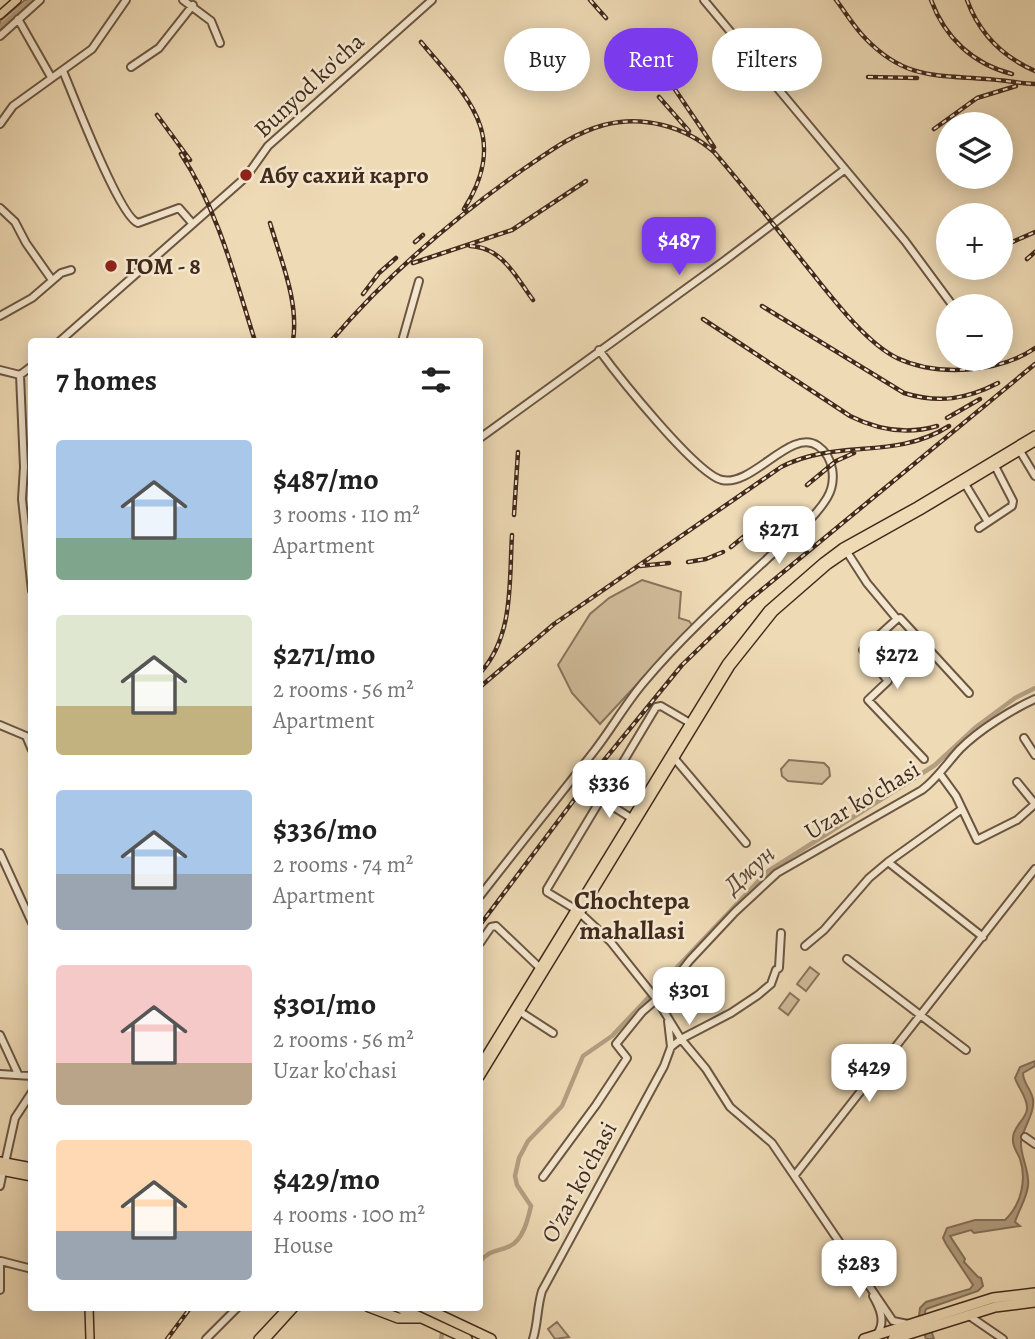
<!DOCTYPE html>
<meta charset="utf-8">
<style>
:root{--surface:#fff;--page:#f6f6f6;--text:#222;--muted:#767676;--accent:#7c3aed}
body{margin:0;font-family:Alegreya,serif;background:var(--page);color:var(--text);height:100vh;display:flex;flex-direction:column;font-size:26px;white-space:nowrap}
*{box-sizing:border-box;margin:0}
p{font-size:23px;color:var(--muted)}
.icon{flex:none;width:38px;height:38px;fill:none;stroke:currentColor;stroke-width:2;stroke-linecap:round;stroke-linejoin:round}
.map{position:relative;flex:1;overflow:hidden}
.sheet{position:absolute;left:28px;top:338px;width:455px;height:973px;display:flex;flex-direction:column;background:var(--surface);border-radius:7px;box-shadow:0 4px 18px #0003}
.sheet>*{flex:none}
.hud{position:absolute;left:504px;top:28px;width:425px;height:63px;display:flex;gap:14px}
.tools{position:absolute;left:936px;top:112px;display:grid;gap:14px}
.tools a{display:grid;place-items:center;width:77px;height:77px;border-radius:50%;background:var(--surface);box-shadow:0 4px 18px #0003;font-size:35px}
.price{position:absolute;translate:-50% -60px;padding:0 16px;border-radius:14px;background:#fff;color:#222;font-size:23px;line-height:46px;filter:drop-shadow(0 2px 4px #0008)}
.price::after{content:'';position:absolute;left:50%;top:42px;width:21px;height:16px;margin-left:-10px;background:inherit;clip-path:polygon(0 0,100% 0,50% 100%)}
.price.current{background:var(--accent);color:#fff}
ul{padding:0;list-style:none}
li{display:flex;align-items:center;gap:21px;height:175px;padding:0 28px}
li span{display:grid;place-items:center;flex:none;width:196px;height:140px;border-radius:7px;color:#555}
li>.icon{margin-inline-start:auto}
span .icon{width:84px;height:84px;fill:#fffc;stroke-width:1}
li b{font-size:30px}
h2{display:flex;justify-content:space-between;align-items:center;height:84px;padding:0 28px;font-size:30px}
.chip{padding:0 24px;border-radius:32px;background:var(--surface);box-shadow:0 4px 18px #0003;font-size:24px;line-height:63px}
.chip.current{background:var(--accent);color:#fff}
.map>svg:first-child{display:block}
.green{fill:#d1bc9b;stroke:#89735c;stroke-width:2}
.water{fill:#b39e81;stroke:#857059;stroke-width:2}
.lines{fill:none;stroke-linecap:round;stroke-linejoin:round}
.canal{stroke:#b39e81;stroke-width:4.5}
.minor-casing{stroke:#6c5642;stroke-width:10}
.major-casing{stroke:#412a1c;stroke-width:10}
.highway-casing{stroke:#412a1c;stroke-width:12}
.minor{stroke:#f4e7cf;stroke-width:6}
.major{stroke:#eedab5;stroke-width:7}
.highway{stroke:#eedab5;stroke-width:9}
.rail-casing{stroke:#412a1c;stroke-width:4.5}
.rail{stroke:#f4e7cf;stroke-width:2;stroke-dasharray:5;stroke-linecap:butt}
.poi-dot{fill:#8f2418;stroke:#f4e7cf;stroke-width:2.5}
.labels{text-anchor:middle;stroke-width:5;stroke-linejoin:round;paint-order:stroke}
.street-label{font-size:24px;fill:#412a1c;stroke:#f4e7cf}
.poi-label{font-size:24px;font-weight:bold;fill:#412a1c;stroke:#f4e7cf;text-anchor:start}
.water-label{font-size:26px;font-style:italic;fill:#5e4735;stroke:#f4e7cf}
.neighbourhood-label{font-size:26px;font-weight:bold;fill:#412a1c;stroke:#f4e7cf}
</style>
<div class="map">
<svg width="1035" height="1339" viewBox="0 0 1035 1339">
<rect width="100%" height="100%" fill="#eedab5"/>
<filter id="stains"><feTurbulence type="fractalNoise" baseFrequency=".00286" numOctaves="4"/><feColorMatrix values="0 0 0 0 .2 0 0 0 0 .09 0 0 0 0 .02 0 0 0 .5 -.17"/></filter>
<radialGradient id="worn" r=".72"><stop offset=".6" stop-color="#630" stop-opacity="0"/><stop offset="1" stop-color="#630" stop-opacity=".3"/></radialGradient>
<path class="green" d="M25,0H35L0,32V21Z
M642,580L681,592L679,618L689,621L692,625L600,724L572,693L558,665L590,614L609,598Z
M789,760L824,763L829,768L830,776L822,784L788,781L782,776L781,769Z
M810,967L819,974L806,991L797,984Z
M790,993L799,1000L788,1015L779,1008Z
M557,1322L569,1337L555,1339L548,1329Z"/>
<path class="water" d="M1035,1061V1066L1023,1073C1023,1083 1031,1089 1033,1099C1035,1114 1023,1127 1021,1142C1020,1156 1030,1171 1028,1186C1026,1200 1019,1209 1015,1222L1020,1226L974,1233L971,1230L950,1236L965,1259L964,1262L978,1277L981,1278L983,1286L978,1291L926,1309L925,1312L934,1339H926L919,1316L920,1308L926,1302L970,1289L973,1285L946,1244L943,1238L947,1228L975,1220H1005C1021,1205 1027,1180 1020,1159C1017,1151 1012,1147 1013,1138C1013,1126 1026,1120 1027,1109C1028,1098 1018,1088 1015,1078L1020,1067Z"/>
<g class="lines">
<path class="canal" d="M0,27L31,0
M480,1262C488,1250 498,1252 510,1246C523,1240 528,1219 531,1206L517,1185L515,1176L519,1158L528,1141L562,1106L583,1056L612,1036L767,872L935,765L976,727L1015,698L1035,688
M441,1339L443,1329"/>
<defs>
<path id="minor" d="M183,0L211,21L220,43
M704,0L905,241L953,306
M18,19L51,77
M0,36L40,0
M131,67L159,48L193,5
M63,71C73,95 120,218 138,223L179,208L192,223
M0,124L13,106L92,49L126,0
M0,208L15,222L26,243L52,280
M0,316L32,298L61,273L71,270
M60,341L246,177L268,146L432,0
M402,341L419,281
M0,370L20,375L32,366
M20,375L24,467L22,499L32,591
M480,438L724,261L844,170
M1020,451L1035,476
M965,484L988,522
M979,528L1012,506L1013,501L995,466
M847,552L867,583L897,619L900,618L969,693
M897,619L863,650L888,681L868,700L924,759
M0,725L26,736
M26,736L32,750
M1024,738L1035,755
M675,759L746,843
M940,774L956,796L977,840L1017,820L1035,804
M1017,782L1035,804
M601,799L631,818
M962,809L888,862L983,937
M0,853L32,923
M480,896C518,847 557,799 595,750C612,728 626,703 644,682C681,638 726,597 768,558C787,540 813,521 827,498C837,481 834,457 818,446C791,427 753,487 722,480C696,474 618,376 599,350
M575,909L547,892V889L656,707L661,706L690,723
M580,913L610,941L657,1000L681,1039L671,1047
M781,933L779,968L776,970L771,984L758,995L731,1013L681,1039L706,1069L730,1107L772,1143L893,1321L908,1324
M480,943L491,927L496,926L539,967
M805,946L824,930L869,878L888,862
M847,959L966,1050
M519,1011L553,1033
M0,1035L18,1074
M0,1074L32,1076
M1025,1137L1035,1144
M5,1163L15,1118L32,1092
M795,1175L1035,869
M543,1177L596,1105L627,1058L616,1044L642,1012L665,992L690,960L735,912L777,873L922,790C937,779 947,763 960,749C979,730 1011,710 1035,699
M0,1186L3,1171
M0,1261V1290
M1,1261L32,1269
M873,1296C880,1308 886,1322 877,1334
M968,1315L1003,1339
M206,1339L238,1307
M533,1339C538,1323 537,1307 542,1291L664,1066L671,1047L668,1021"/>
<path id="major" d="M0,15L17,0
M480,1065L726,664L768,610L823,562L843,547L917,506L1035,435
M480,1077L731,666L774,612L828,565L847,552L920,511L1035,442
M89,1307L90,1339
M258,1339L288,1307
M266,1339L295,1307"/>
<path id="highway" d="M0,1162L32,1168
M0,1170L32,1176
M369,1307L398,1318H421
M398,1307L467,1339
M423,1307L491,1339
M864,1339L993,1298L1035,1293
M893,1339L995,1307L1035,1302"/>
</defs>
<use href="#minor" class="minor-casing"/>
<use href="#major" class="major-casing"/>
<use href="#highway" class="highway-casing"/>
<use href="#minor" class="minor"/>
<use href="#major" class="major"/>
<use href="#highway" class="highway"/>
<defs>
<path id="rail" d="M590,0L606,18
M836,0C846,13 854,27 866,39C905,79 935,75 986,79C1002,80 1019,83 1035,84
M931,0C945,38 973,64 1012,74
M967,0C979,33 1003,57 1035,71
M421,42C467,97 511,135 464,209
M656,67L674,88L714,147
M868,77L917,78
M659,97L689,131
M157,115L190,160
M934,129L977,98L1016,86
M181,154C218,210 235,278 255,341
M270,223C281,261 299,301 293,341
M415,242L423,235
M470,246C502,247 516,277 533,300
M1001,247L1035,232
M1027,259L1035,252
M413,263L512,230L586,181
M363,294L379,273L396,258
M762,306L904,393C939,404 967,399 998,383
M703,319L850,416C878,430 907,435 937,426
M331,341C387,275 454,218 525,168C550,151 574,133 604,125C642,115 685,126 714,152C745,188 775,226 804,263C827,291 864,342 897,358C937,377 999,373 1035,348
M947,418L980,399
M807,485L836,461L854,453
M514,515L518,452
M731,547L769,516
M688,562L706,559L723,552
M640,566L669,563
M480,673C514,636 509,583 512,535
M480,687L554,624L781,467C837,438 894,461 949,426
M480,925L601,764L682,665L747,602L1035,364
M167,1339L191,1307"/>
</defs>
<use href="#rail" class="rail-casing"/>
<use href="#rail" class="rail"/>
</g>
<g class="poi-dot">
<circle cx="246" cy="175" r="7"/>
<circle cx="111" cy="266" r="7"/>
</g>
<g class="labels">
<g class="street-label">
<text transform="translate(309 85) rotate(-43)" y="8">Bunyod ko'cha</text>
<text transform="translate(862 800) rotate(-31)" y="8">Uzar ko'chasi</text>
<text transform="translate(579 1182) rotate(-62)" y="8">O'zar ko'chasi</text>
</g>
<g class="poi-label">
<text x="260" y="183">Абу сахий карго</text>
<text x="125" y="274">ГОМ - 8</text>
</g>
<g class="water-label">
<text transform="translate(749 869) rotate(-42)" y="9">Джун</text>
</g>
<g class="neighbourhood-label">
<text x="632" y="909">Chochtepa<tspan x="632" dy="30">mahallasi</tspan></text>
</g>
</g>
<rect width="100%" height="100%" filter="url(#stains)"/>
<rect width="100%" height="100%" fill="url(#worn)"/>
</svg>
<div class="tools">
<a><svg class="icon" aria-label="layers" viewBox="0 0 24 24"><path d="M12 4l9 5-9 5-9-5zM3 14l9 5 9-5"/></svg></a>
<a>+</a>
<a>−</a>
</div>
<b class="price current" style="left:679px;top:277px">$487</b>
<b class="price" style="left:779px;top:566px">$271</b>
<b class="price" style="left:897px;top:691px">$272</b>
<b class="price" style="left:609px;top:820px">$336</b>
<b class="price" style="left:689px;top:1027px">$301</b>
<b class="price" style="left:869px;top:1104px">$429</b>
<b class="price" style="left:859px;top:1300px">$283</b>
<div class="hud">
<a class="chip">Buy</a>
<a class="chip current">Rent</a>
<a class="chip">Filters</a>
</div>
<section class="sheet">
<h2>7 homes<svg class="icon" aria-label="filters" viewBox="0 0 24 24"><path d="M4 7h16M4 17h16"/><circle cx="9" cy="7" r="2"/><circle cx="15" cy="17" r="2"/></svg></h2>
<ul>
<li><span style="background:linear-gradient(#a9c7e8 70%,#7fa58c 0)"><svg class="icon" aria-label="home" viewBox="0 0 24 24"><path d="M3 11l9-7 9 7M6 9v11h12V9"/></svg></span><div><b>$487/mo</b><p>3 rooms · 110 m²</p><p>Apartment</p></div></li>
<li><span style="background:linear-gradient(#dfe7d0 65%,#c2b280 0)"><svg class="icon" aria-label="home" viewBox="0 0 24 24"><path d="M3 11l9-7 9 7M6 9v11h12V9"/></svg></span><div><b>$271/mo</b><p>2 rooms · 56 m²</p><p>Apartment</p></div></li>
<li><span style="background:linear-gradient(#a9c7e8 60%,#9aa5b1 0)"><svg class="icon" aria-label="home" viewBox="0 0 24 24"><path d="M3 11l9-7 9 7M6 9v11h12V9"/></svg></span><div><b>$336/mo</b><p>2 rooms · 74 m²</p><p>Apartment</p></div></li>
<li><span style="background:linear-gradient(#f6c9c9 70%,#b9a48a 0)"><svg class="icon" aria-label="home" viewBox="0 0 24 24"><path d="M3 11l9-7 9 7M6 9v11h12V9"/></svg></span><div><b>$301/mo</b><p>2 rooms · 56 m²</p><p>Uzar ko'chasi</p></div></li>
<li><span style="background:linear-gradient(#ffd9b3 65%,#9aa5b1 0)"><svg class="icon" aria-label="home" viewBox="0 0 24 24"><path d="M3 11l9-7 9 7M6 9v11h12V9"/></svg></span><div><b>$429/mo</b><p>4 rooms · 100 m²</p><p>House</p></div></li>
</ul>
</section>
</div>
